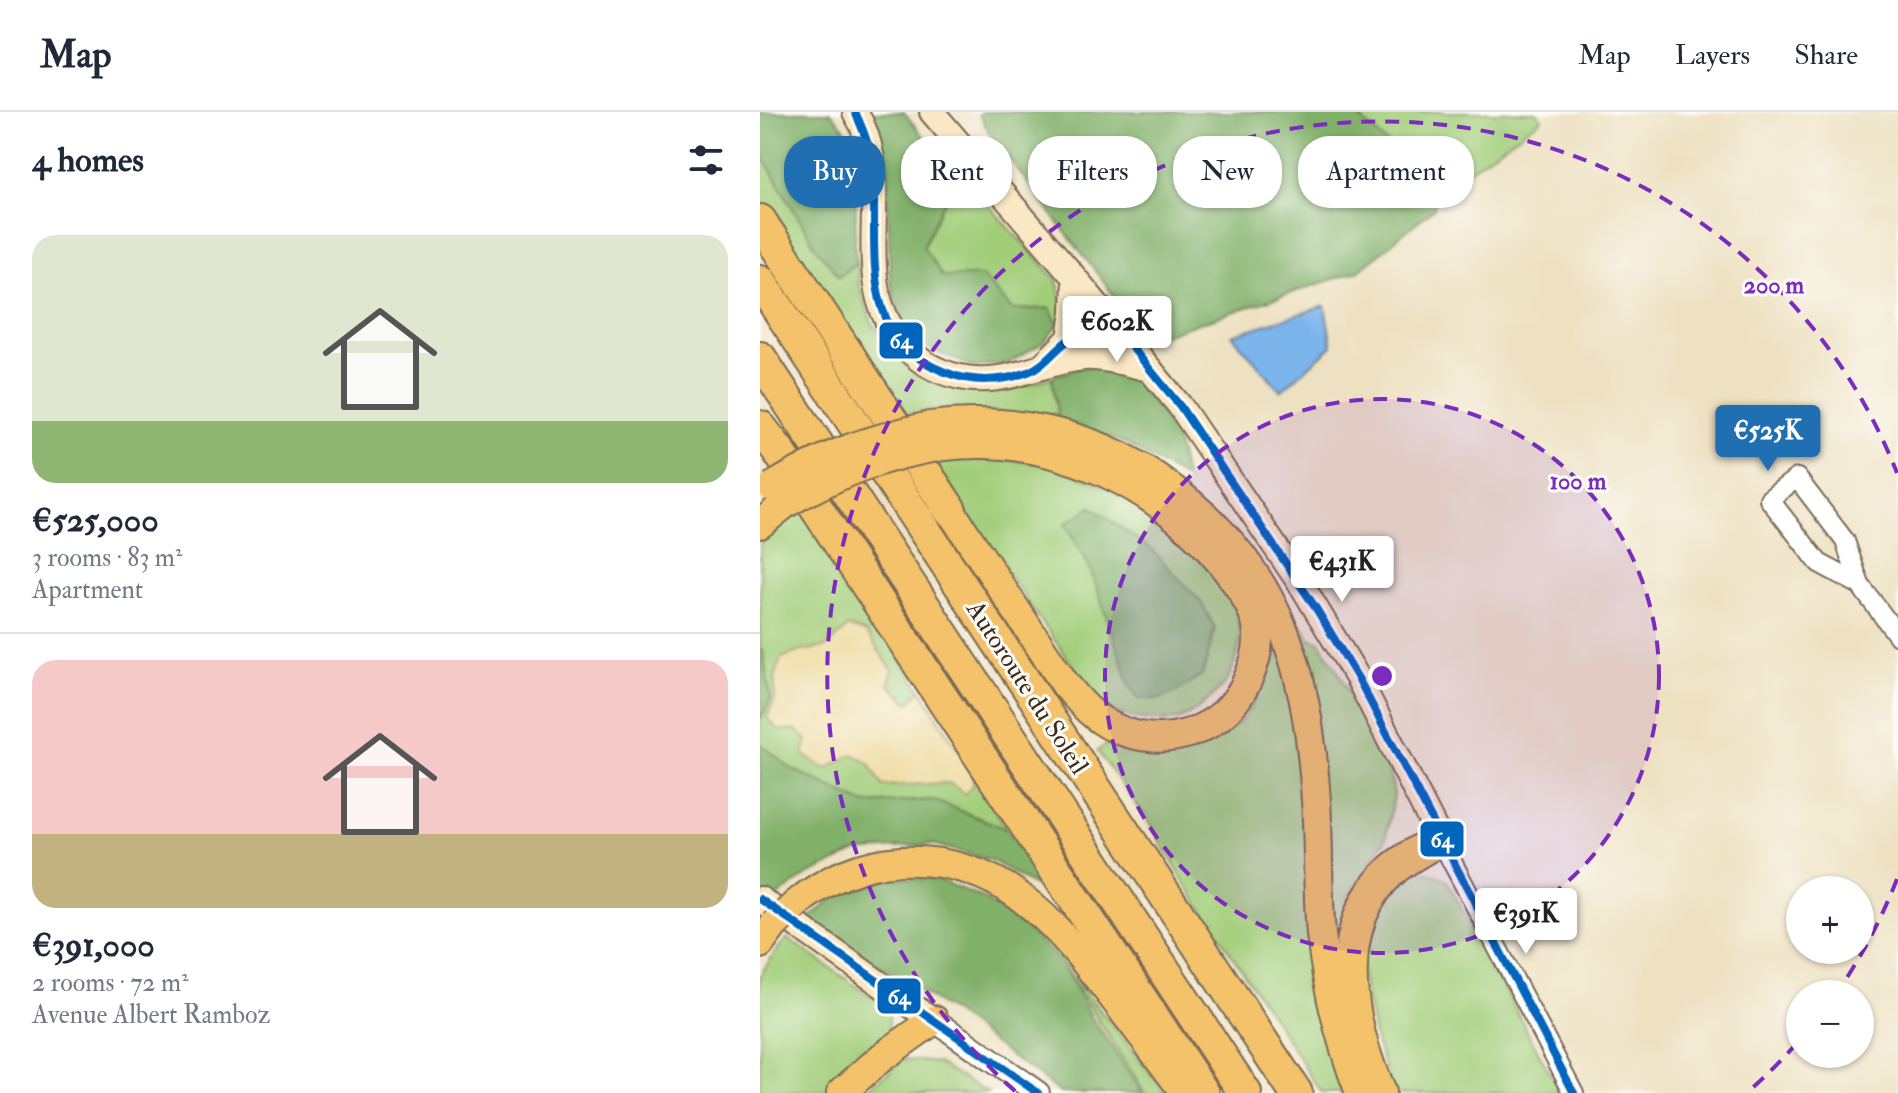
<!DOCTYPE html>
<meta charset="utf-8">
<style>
:root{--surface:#fff;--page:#f2f2f3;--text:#1f2937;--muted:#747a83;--line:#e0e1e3;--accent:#1f6fb2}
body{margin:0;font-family:"IM FELL Double Pica",serif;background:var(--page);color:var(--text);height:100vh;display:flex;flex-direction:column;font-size:30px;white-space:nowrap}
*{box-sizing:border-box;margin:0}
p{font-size:26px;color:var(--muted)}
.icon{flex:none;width:44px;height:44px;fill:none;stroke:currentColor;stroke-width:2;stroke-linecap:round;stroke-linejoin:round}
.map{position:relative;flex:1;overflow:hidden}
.side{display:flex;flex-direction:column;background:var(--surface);width:760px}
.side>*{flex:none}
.banner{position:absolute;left:24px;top:24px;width:760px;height:72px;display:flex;gap:16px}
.controls{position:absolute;left:1026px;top:764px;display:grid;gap:16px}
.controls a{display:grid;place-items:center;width:88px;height:88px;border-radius:50%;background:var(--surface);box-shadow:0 2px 6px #0004;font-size:40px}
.price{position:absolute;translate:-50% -68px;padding:0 18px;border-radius:8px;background:#fff;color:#222;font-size:26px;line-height:52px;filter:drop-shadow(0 2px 4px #0008)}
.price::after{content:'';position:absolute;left:50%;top:48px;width:24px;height:18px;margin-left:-12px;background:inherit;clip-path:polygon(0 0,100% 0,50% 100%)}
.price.on{background:var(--accent);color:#fff}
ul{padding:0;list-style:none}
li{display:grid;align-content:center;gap:16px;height:424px;padding:0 32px}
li+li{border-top:2px solid var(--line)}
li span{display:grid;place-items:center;height:248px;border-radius:24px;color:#555}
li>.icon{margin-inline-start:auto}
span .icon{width:144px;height:144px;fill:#fffc;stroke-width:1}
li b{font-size:34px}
h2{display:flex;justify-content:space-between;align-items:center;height:96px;padding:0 32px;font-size:34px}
.pill{padding:0 28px;border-radius:32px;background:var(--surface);box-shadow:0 2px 6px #0004;font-size:28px;line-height:72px}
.pill.on{background:var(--accent);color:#fff}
header{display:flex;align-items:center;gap:48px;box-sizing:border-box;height:112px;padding:0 40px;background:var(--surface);border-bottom:2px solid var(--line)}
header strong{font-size:38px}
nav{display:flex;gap:44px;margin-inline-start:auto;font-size:28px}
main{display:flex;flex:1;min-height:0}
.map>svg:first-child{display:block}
.green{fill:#a2cd79;stroke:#6e7c4c;stroke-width:2;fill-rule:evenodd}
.forest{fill:#81b069;stroke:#5e6d44;stroke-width:2}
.sand{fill:#eeda9e;stroke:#94825e;stroke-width:2}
.water{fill:#7cb4ec;stroke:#5c6f85;stroke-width:2}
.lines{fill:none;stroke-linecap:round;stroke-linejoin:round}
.minor-casing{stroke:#7a6a57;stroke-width:22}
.tertiary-casing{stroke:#7a6a57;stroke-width:26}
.secondary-casing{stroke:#7a6a57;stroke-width:28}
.trunk-casing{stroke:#7a6a57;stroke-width:32}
.motorway-casing{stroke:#7a6a57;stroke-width:36}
.minor{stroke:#fff;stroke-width:18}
.tertiary{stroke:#fff;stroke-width:22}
.secondary{stroke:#fae7c3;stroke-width:24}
.trunk{stroke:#f3c26a;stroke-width:28}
.motorway{stroke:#f3c26a;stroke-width:32}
.trunk-bridge-casing{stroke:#7a6a57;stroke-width:32;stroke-linecap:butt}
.trunk-bridge{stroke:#f3c26a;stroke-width:28}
.bus-1-casing{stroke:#fdfcf7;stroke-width:14}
.bus-1{stroke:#0065bd;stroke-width:8}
.ring{fill:none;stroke:#7b2cbf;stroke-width:4;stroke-dasharray:14 10}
.labels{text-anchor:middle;stroke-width:6;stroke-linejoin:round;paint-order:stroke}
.street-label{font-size:26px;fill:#3b2a1e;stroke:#fdfcf7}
.centre{fill:#7b2cbf;stroke:#fdfcf7;stroke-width:4}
.ring-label{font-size:24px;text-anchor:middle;font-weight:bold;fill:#7b2cbf;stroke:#fdfcf7;stroke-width:6;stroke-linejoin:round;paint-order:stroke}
.line-badge{stroke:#fdfcf7;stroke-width:3}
.badge-label{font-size:22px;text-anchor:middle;font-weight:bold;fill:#fff}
</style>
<header>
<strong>Map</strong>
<nav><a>Map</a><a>Layers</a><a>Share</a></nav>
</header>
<main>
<section class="side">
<h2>4 homes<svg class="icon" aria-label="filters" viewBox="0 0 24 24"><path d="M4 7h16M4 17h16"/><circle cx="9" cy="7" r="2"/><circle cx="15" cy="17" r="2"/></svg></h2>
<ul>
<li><span style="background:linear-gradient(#dfe7d0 75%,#8fb573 0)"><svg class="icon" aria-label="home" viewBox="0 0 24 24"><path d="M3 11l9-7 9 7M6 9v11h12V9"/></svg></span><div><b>€525,000</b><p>3 rooms · 83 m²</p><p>Apartment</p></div></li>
<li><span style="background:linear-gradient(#f6c9c9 70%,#c2b280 0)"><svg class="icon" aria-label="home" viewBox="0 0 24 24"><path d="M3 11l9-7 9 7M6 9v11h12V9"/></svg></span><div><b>€391,000</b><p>2 rooms · 72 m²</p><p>Avenue Albert Ramboz</p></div></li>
</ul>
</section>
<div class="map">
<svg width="1138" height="981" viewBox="0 0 1138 981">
<rect width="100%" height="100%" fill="#fdfcf7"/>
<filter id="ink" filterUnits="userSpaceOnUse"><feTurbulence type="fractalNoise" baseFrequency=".0125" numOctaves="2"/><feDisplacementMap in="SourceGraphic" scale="16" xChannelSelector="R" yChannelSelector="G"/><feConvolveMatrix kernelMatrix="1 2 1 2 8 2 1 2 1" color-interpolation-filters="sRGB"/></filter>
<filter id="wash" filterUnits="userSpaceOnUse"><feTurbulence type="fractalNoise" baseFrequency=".006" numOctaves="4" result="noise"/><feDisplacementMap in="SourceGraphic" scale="32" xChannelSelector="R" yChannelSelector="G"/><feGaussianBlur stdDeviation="1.8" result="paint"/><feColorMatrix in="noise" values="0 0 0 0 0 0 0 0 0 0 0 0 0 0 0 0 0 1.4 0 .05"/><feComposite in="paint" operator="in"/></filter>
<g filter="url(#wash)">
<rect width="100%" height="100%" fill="#eee1c2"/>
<path class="green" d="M593,0H777L782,7L679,79Z
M0,40L55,134L78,163L97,150L98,171L111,209L132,239L155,261L189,273L223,280L255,277L292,265L298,307C246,301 196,294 144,302L0,89Z
M182,48L195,57L297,168L303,193L298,213L289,196L252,198L222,164H182L163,134L188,83Z
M207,346C238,346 268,348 297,356C357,372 442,435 472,489C477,497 478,509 480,518C482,530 473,560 466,570C459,580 435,600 424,605C410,612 367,607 353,599C339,591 316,558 306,544C260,481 216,414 172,350ZM331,396L370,573L330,456L306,413Z
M44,398L161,578L149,591L128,572L133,559L106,521L88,515L66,535L41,539L15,564V587L36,617L47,628L93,642L110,652L123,674L189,671L213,672V662L247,717L173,688L105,692L30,656L0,631V608L11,587L3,541L0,537V431L14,417Z
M544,516L550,526L560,530L581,564L629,657L634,683L625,728L588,786L581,831H574L590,981H562L428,776L387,707L337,639L350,630C365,636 386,644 403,642C429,641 469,625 485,604C500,584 505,558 511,535L518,534Z
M667,760L686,767L800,981H634L614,923L601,859L607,810L648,762Z
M27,826L129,897V921C110,943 84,958 67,981H0V863L17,838Z
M300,848L406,981H385Z
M143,947L178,951L228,981H104Z"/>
<path class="forest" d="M0,0H71L84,16L97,45L95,137L97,150L79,164L55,134L0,40Z
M110,0H144L182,48L188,83L163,134L182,164H222L252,198L290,196L298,213L284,230L249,251L214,255L169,237L139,203L130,168L127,54L117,10Z
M224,0H593L679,79L674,96L598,159L388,228L230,22L219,2Z
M345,252L375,269L414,319L426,367L362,330L298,307L292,265L315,257Z
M331,395L391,437L441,490L455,516L443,562L418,579L401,587H379L370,573L330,456L305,412Z
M0,537L3,541L11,587L0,608Z
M0,631L30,656L105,692L173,688L247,717L289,770L281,778L231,748L172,732L97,740L47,763L12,788L0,802Z
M131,766L177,767L223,786L264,815L300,848L332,906L383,981H301L192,900L48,807L77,783Z"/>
<path class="sand" d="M88,515L106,521L133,559L128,572L149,591L161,578L213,662V672L205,682L189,671L123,674L110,652L93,642L66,657L43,642L47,628L36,618H19L7,606L15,587V564L21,546L41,539L66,535Z"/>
<path class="water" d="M565,194L572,234L521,279L472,223Z"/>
</g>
<g filter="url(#ink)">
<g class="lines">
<defs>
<path id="minor" d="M1100,473L1059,451L1009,387L1037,366L1085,429L1100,473L1138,524
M680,727L814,981"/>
<path id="tertiary" d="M174,908L278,981"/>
<path id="secondary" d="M95,0C139,70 86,160 139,227C154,247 176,260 200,265C246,275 279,250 324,246C343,244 370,253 390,257
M172,0L315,166L420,294L544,477L599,568L680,727
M310,226L314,201L315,166
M281,255L310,226L349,207
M0,787L146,890L174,908"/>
<path id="trunk" d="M170,314C248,304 331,320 396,365C517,449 547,547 556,689C559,733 557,778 561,822C567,877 580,929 600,981
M184,334C292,321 400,372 466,457C480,475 497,499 498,522C499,538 494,554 487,569C464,620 405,639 355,616C333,606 320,590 305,572L190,398
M0,412L25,392
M36,792C65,767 103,751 141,749C241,745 292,807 348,879C374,913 400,947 425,981
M0,832L14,813
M81,981L122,945L174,908"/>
<path id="motorway" d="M0,109L190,398
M0,169L536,981
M0,246L485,981
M0,315L18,338L443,981
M619,981C589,911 569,814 633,757C647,745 665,736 680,727"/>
</defs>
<use href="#minor" class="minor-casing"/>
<use href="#tertiary" class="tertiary-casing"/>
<use href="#secondary" class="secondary-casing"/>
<use href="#trunk" class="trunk-casing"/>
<use href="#motorway" class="motorway-casing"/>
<use href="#minor" class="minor"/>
<use href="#tertiary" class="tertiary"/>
<use href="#secondary" class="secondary"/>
<use href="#trunk" class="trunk"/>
<use href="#motorway" class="motorway"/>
<defs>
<path id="trunk-bridge" d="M12,375C67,341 108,328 170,314
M25,392C77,361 125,343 184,334
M14,813L36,792"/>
</defs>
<use href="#trunk-bridge" class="trunk-bridge-casing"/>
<use href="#trunk-bridge" class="trunk-bridge"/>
<defs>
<path id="bus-1" d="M95,0C104,19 111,37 113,58C119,133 94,225 185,260C211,271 242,270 268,260C284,254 293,240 306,230C319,220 334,214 349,207
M349,207L420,294L557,498L599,568L814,981
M0,787L278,981"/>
</defs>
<use href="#bus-1" class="bus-1-casing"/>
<use href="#bus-1" class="bus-1"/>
</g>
</g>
<circle cx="622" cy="564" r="277" fill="#7b2cbf" fill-opacity=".12"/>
<g class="ring">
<circle cx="622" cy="564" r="277"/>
<path d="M1137 767A554 554 0 0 1 1076 882M1037 931A554 554 0 0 1 989 979M255 979A554 554 0 1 1 1137 361"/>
</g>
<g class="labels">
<g class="street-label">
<text transform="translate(268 575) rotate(57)" y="9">Autoroute du Soleil</text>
</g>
</g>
<circle cx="622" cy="564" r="12" class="centre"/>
<g class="ring-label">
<text x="1014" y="181">200 m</text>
<text x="818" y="377">100 m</text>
</g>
<g class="line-badge">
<rect x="118" y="209" width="46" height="39" rx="8" fill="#0065bd"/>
<rect x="659" y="708" width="46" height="38" rx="8" fill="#0065bd"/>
<rect x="116" y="865" width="46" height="38" rx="8" fill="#0065bd"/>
</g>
<g class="badge-label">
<text x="141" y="236">64</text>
<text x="682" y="735">64</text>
<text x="139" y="892">64</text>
</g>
</svg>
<div class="controls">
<a>+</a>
<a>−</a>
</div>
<b class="price" style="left:357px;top:252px">€602K</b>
<b class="price on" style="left:1008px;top:361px">€525K</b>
<b class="price" style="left:582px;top:492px">€431K</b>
<b class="price" style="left:766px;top:844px">€391K</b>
<div class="banner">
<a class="pill on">Buy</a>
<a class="pill">Rent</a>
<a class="pill">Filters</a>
<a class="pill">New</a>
<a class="pill">Apartment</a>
</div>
</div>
</main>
